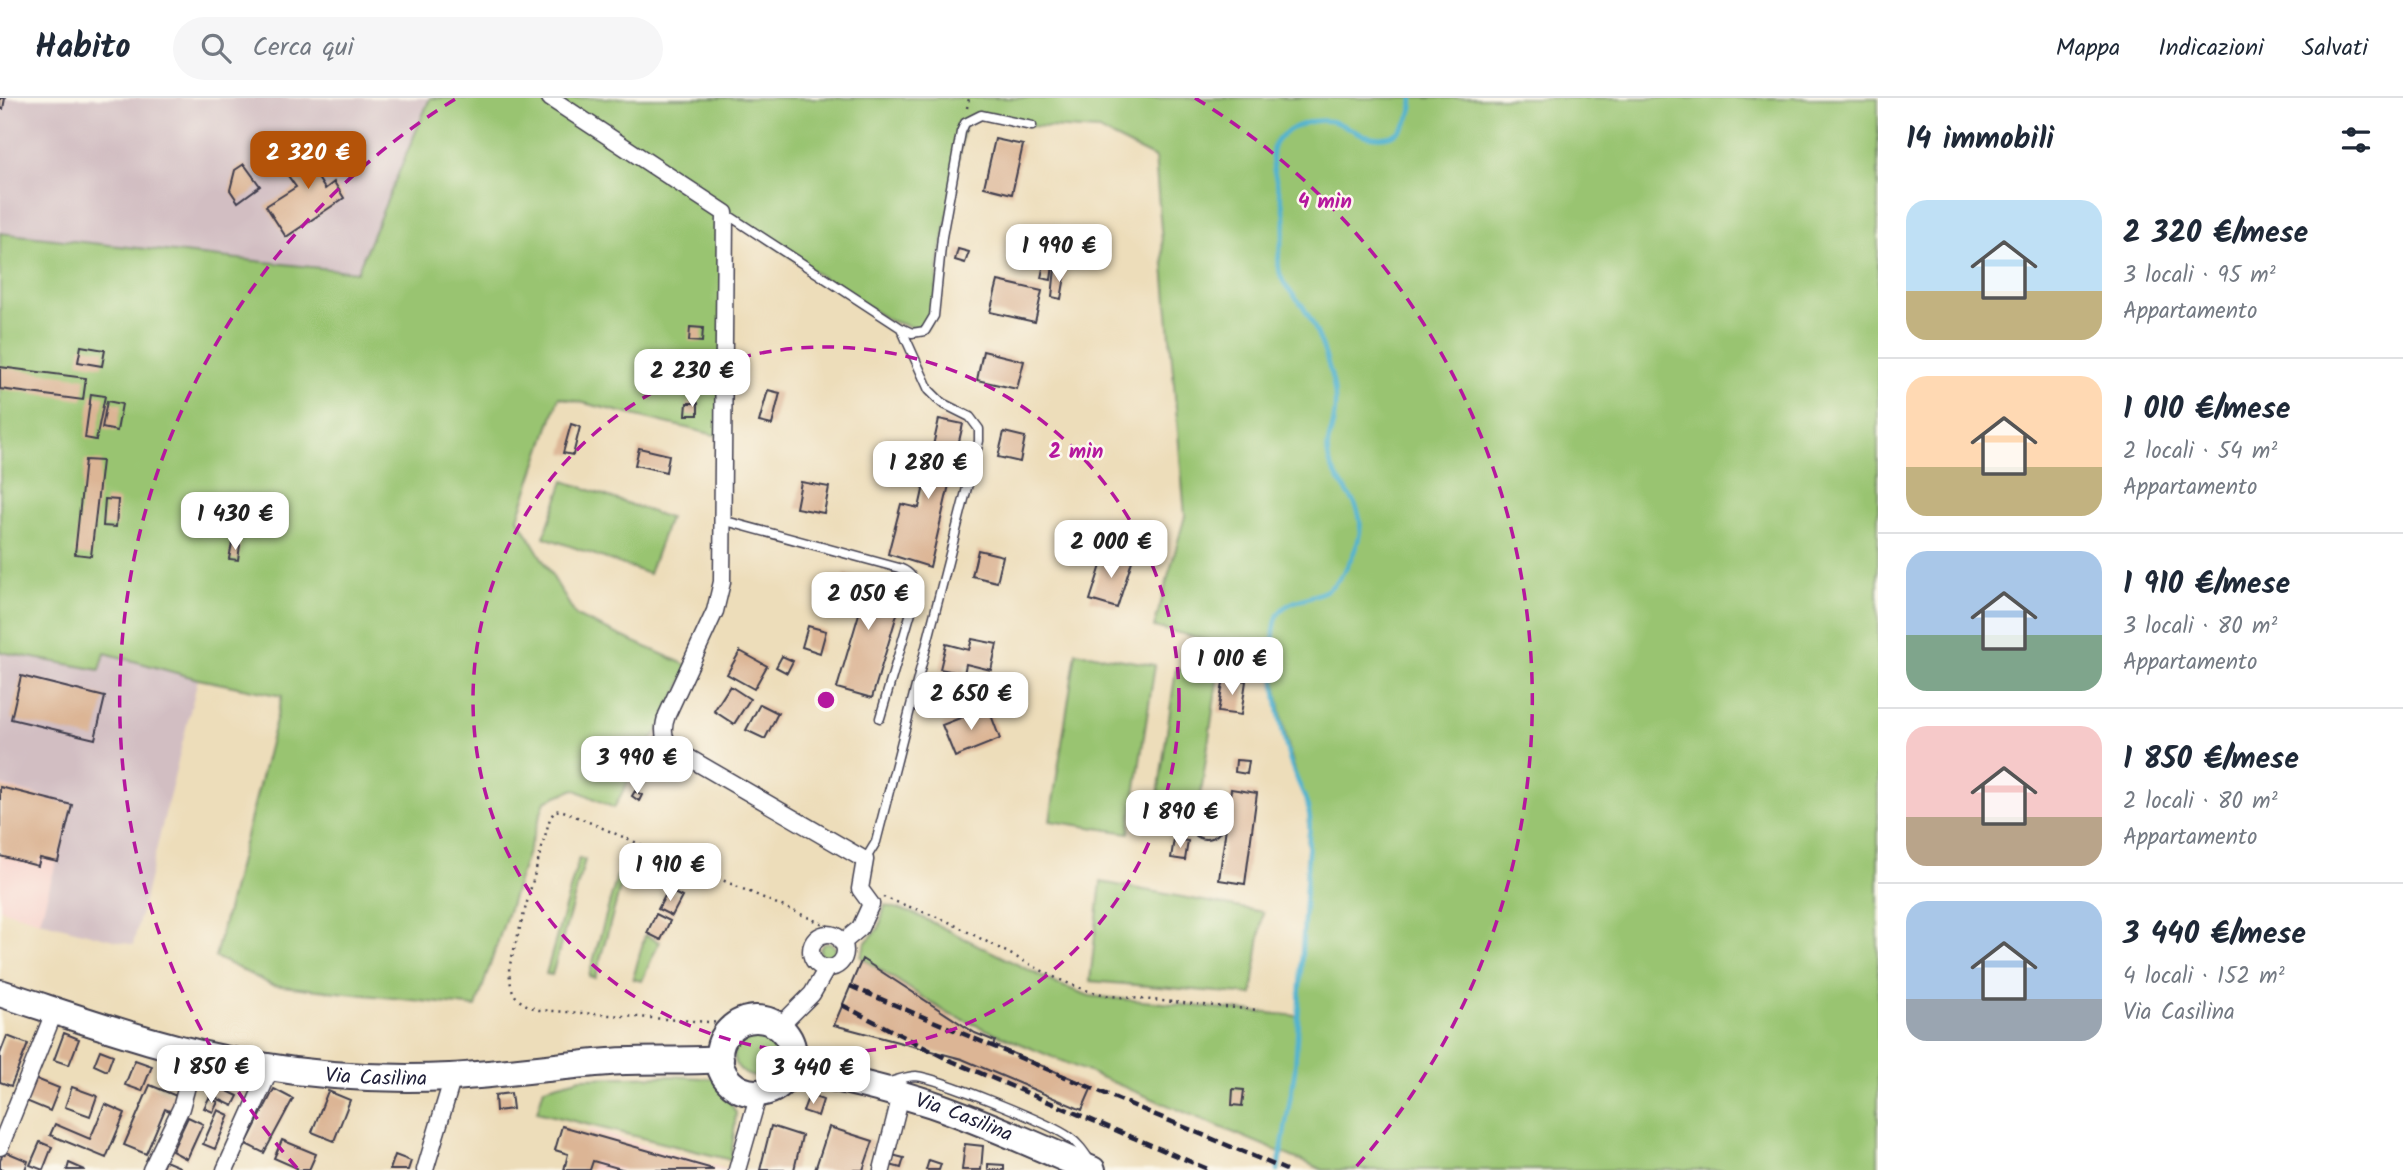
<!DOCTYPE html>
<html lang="it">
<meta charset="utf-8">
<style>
:root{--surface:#fff;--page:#f6f6f7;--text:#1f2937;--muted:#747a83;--line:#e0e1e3;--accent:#b45309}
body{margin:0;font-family:Kalam,sans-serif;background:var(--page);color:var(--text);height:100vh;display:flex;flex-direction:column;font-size:26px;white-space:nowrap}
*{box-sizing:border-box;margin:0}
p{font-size:23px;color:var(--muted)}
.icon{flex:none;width:38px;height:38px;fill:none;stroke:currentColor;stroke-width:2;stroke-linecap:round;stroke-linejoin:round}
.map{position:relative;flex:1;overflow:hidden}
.panel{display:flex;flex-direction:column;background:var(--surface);width:525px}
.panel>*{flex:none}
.price{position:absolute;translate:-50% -60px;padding:0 16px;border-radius:14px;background:#fff;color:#222;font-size:23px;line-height:46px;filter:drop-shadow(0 2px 4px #0008)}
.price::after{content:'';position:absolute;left:50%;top:42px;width:21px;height:16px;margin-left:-10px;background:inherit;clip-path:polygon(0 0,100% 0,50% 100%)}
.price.on{background:var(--accent);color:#fff}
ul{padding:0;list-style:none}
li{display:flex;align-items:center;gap:21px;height:175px;padding:0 28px}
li+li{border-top:2px solid var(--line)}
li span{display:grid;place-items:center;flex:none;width:196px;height:140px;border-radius:21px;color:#555}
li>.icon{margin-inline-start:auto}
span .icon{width:84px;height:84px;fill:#fffc;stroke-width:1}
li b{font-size:30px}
h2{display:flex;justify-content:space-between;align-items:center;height:84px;padding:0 28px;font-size:30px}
header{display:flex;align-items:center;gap:42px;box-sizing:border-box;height:98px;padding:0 35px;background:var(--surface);border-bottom:2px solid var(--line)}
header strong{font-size:33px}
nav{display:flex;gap:38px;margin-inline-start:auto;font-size:24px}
.search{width:490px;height:63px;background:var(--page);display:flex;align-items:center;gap:18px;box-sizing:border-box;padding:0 24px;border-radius:38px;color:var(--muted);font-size:26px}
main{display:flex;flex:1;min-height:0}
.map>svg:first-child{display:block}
.built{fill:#f7d0ca}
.industrial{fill:#d2bec2}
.green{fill:#99c471;stroke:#5e7356;stroke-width:2}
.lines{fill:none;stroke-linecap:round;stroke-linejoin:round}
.stream{stroke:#51b3d0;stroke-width:4.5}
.building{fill:#dcb595}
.service-casing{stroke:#403e4e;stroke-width:11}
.minor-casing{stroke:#403e4e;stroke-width:19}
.primary-casing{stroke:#403e4e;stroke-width:30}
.path{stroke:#403e4e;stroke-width:2.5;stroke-dasharray:2 5;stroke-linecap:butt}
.service{stroke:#fff;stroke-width:8}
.minor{stroke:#fff;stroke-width:16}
.primary{stroke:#fff;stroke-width:26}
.rail{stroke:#22223b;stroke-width:4.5;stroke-dasharray:10 5;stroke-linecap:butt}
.ring{fill:none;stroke:#b5179e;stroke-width:3.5;stroke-dasharray:12 9}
.labels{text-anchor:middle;stroke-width:5;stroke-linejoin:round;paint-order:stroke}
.street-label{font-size:21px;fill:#22223b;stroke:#fbf7ec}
.centre{fill:#b5179e;stroke:#fbf7ec;stroke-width:3.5}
.ring-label{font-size:21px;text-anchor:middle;font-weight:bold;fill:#b5179e;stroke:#fbf7ec;stroke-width:5;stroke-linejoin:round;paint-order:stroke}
</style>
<header>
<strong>Habito</strong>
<div class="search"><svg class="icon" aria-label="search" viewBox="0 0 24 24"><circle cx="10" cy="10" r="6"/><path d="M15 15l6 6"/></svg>Cerca qui</div>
<nav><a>Mappa</a><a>Indicazioni</a><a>Salvati</a></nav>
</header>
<main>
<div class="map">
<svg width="1878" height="1072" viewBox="0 0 1878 1072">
<rect width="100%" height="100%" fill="#fbf7ec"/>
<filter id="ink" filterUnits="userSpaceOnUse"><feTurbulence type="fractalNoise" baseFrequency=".0143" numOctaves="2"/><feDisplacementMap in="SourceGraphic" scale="14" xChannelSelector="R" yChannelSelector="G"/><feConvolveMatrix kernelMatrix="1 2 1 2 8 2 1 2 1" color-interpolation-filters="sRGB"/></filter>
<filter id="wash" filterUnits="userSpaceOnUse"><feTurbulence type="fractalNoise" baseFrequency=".00686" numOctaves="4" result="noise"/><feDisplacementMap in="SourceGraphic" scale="28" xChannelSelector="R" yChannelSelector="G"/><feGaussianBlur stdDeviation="1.57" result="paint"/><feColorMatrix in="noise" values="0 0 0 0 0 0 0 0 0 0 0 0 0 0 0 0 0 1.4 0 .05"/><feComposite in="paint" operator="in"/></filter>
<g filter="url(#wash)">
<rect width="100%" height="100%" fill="#edddba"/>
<path class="built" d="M0,685L76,704L40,823L0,811Z
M589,1031L729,1072H578Z"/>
<path class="industrial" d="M0,0H430L357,174L0,135Z
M0,554L100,572L105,555L198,581L133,847L40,823L72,707L0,687Z"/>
<path class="green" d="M430,0H1878V1072H1323L949,916L861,859L866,844L879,830L885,807L915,816L1057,886L1090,898L1298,918L1309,714C1290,664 1278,611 1273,558L1154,529L1185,418L1155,60L1099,32L1032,28L981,17L965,25L939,165L934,218L925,233L888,222L725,116L723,339L559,299L518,420L576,518L689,568L665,622L647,648L614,710L574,691L545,703L476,909L272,887L215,859L282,598L198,581L105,555L100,572L0,554V135L357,174Z
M564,383L669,420L649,476L544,439Z
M1076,554L1155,567L1129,735L1050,723Z
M1176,571L1218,577L1200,703L1158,697Z
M579,760L585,762L552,877L546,876Z
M617,778L623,779L595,880L589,878Z
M1101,784L1263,814L1252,897L1090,883Z
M645,837L659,844L642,883L633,881Z
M820 853a8 8 0 1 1 16 0a8 8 0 1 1-16 0Z
M734 956a23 23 0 1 1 46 0a23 23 0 1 1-46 0Z
M672,978L718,981L736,1015L731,1062L537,1014L544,990L581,980Z"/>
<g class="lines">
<path class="stream" d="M1278,1072L1295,972L1310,721C1308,700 1297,685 1291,666C1280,632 1266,553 1277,519C1284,501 1312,501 1327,492C1344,481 1363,443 1360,423C1358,399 1335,385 1329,362C1325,349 1330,339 1333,326C1336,312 1336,299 1333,284C1327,260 1318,232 1304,210C1298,200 1287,193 1282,181C1272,159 1286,141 1285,119C1283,98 1272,78 1272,57C1272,47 1277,41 1285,35C1298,26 1314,21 1330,23C1343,25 1352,33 1364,37C1395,46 1412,29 1413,0"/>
</g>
<g id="blocks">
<path class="building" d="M0,0H5L3,11H0Z
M342,40L353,56L318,80L325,91L334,84L344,100L286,139L266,108L296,89L281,68L296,58L307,76L322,66L317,58Z
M995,41L1023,47L1012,96L984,89Z
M244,66L260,88L238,104L230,92L235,72Z
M958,151L969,154L965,165L955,162Z
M1044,166L1053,167L1051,182L1041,180Z
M1055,171L1066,173L1061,201L1052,199Z
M998,183L1042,193L1035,224L990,214Z
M690,229L703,230L702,244L689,243Z
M81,248L105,252L102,268L78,264Z
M983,253L1024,263L1017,291L977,282Z
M0,269L86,280L83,302L0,291Z
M768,292L780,295L772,327L759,324Z
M91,296L105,298L96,342L85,340Z
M107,303L122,306L117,333L102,330Z
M687,305H698V317H686Z
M939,321L963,326L930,469L888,456L901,406L919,410Z
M571,326L580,329L573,357L563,355Z
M1004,334L1025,339L1020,364L998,359Z
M639,350L669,357L666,374L635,367Z
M85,362L102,363L91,458L75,456Z
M801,384L829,389L824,415L796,410Z
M105,401L118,402L116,429L103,428Z
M232,445L240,447L238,462L229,461Z
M978,452L1003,458L997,484L972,478Z
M1105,455L1132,463L1117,510L1090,502Z
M845,476L904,493L872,600L837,590L861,509L837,502Z
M808,528L826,533L820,555L802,549Z
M972,541L997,546L991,572L966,566L964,576L940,571L946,546L969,552Z
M740,553L767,568L754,591L727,576Z
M782,558L793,563L787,575L776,569Z
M21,578L105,599L95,641L11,621Z
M1224,580L1246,583L1241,617L1218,614Z
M730,588L750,601L734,626L714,613Z
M760,606L778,615L765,641L746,632Z
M988,609L1000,641L955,659L942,627Z
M1236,662L1249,663L1247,676L1235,674Z
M648,667L656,671L651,681L643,677Z
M0,689L72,707L58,764L40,760L38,768L0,758Z
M1231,691L1257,695L1245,786L1219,782Z
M635,693L642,697L639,703L632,698Z
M1189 724a17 17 0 1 1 34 0a17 17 0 1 1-34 0Z
M1174,741L1188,743L1185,762L1171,760Z
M668,792L682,799L672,818L658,811Z
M656,816L670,823L661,842L647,835Z
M862,861L975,935L995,943L993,947L1092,989L1082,1012L962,961L834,927Z
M64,935L79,941L69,967L54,962Z
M7,938L28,946L11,988L0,984V956Z
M100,952L113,957L107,973L94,967Z
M135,962L152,968L142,993L125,987Z
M34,980L59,990L50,1013L26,1003Z
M150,987L179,999L172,1014L165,1011L146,1056L124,1047Z
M217,988L238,998L233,1008L212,998Z
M72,989L97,998L90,1018L65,1009Z
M274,991L293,1001L264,1055L246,1046Z
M1233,991L1244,992L1242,1008L1232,1007Z
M328,993L350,1002L334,1043L312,1034Z
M511,995L513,1011L496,1013L495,997Z
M809,997L823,1002L818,1018L803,1013Z
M209,1000L218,1004L213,1014L204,1010Z
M105,1006L125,1015L106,1060L50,1037L55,1026L90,1041Z
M218,1012L229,1017L215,1051L203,1046Z
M188,1019L203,1026L187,1061L172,1053Z
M562,1028L713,1071V1072H625L593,1063L590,1072H564L568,1056L555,1052Z
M771,1028L802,1038L794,1072H760Z
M829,1029L873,1043L863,1072H815Z
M282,1042L316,1056L309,1072H296L297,1070L274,1060Z
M40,1044L52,1049L43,1072L30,1067Z
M965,1046L983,1048L981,1072H962Z
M4,1053L28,1063L25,1072H0V1063Z
M395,1057L411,1063L408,1072H390Z
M892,1057L904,1060L901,1070L890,1067Z
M163,1062L180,1069L179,1072H159Z
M929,1062L941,1066L939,1072H926Z
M69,1065L85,1072H67Z
M988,1066L1004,1067V1072H988Z"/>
</g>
</g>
<g filter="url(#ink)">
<use href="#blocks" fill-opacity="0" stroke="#403e4e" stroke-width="2"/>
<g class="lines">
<defs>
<path id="service" d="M725,115L901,230L929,292L942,305L970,319L979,331V343L876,744L865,762
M901,230L912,235L925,233L934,218L942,139L961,34L965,25L981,17L1032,28
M722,422L899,470C912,475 916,482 916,497L880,620
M889,984C898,982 907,978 916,978C938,980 1050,1025 1069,1039C1078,1045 1084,1054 1090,1063"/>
<path id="minor" d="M550,0L725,115L722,484L715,513L667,617C661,633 663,644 677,653L865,762L860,791L871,806L860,830L842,845
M811 853a17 17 0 1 1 34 0a17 17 0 1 1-34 0Z
M779,929L812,896L827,870
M0,1049L55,912
M151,1072L181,1010L196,955
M225,1072L271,970
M425,1072L453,979
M737,1072L759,995
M882,1072L901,997"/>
<g id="primary">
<path id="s1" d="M0,895C84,922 168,953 255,967C319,978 385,982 450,979C503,976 556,968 609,964C646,961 683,964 720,961"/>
<circle cx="756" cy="958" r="37"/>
<path id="s2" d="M791,971C839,980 886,991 932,1006C987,1025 1039,1049 1092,1072"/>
</g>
</defs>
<use href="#service" class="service-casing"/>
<use href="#minor" class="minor-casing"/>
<use href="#primary" class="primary-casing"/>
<path class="path" d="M967,10L969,0
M883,799L945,822L1058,881L1085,892L1110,898L1257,912
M722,925L539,912C513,903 511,896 509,870L550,720L555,713L561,712L828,828"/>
<use href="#service" class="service"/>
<use href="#minor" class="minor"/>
<use href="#primary" class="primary"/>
<path class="rail" d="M850,888L1286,1072
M842,907L947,961L1210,1072"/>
</g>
</g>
<g class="ring">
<circle cx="826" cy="602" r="353"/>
<path d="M297 1070A706 706 0 0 1 457 0M1195 0A706 706 0 0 1 1355 1070"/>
</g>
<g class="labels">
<g class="street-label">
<text dy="7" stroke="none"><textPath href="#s1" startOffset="387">Via Casilina</textPath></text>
<text dy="7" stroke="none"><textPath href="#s2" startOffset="180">Via Casilina</textPath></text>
</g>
</g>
<circle cx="826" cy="602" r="10" class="centre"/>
<g class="ring-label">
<text x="1325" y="110">4 min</text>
<text x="1076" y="360">2 min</text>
</g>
</svg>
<b class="price on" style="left:308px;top:93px">2 320 €</b>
<b class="price" style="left:1059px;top:186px">1 990 €</b>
<b class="price" style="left:692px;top:311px">2 230 €</b>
<b class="price" style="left:928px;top:403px">1 280 €</b>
<b class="price" style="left:235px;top:454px">1 430 €</b>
<b class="price" style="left:1111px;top:482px">2 000 €</b>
<b class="price" style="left:868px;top:534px">2 050 €</b>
<b class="price" style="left:1232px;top:599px">1 010 €</b>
<b class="price" style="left:971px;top:634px">2 650 €</b>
<b class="price" style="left:637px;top:698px">3 990 €</b>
<b class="price" style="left:1180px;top:752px">1 890 €</b>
<b class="price" style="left:670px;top:805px">1 910 €</b>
<b class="price" style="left:211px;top:1007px">1 850 €</b>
<b class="price" style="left:813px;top:1008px">3 440 €</b>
</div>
<section class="panel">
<h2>14 immobili<svg class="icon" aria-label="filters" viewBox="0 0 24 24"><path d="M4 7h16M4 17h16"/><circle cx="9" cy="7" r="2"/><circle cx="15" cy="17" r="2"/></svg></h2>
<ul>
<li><span style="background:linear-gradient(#bfe0f5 65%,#c2b280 0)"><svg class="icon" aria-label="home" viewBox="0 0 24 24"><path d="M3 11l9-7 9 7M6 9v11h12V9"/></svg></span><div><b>2 320 €/mese</b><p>3 locali · 95 m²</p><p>Appartamento</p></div></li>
<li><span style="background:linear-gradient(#ffd9b3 65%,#c2b280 0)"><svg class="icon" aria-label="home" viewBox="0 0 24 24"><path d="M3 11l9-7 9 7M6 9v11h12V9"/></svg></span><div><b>1 010 €/mese</b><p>2 locali · 54 m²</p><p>Appartamento</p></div></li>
<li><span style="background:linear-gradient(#a9c7e8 60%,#7fa58c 0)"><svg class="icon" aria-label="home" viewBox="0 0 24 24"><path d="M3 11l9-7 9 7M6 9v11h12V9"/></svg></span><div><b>1 910 €/mese</b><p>3 locali · 80 m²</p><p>Appartamento</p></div></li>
<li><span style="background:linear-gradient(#f6c9c9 65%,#b9a48a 0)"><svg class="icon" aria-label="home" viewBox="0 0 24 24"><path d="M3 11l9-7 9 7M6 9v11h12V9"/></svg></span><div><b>1 850 €/mese</b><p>2 locali · 80 m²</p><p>Appartamento</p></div></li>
<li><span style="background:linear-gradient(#a9c7e8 70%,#9aa5b1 0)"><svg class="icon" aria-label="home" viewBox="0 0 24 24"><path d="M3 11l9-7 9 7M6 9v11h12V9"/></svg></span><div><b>3 440 €/mese</b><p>4 locali · 152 m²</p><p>Via Casilina</p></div></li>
</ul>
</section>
</main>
